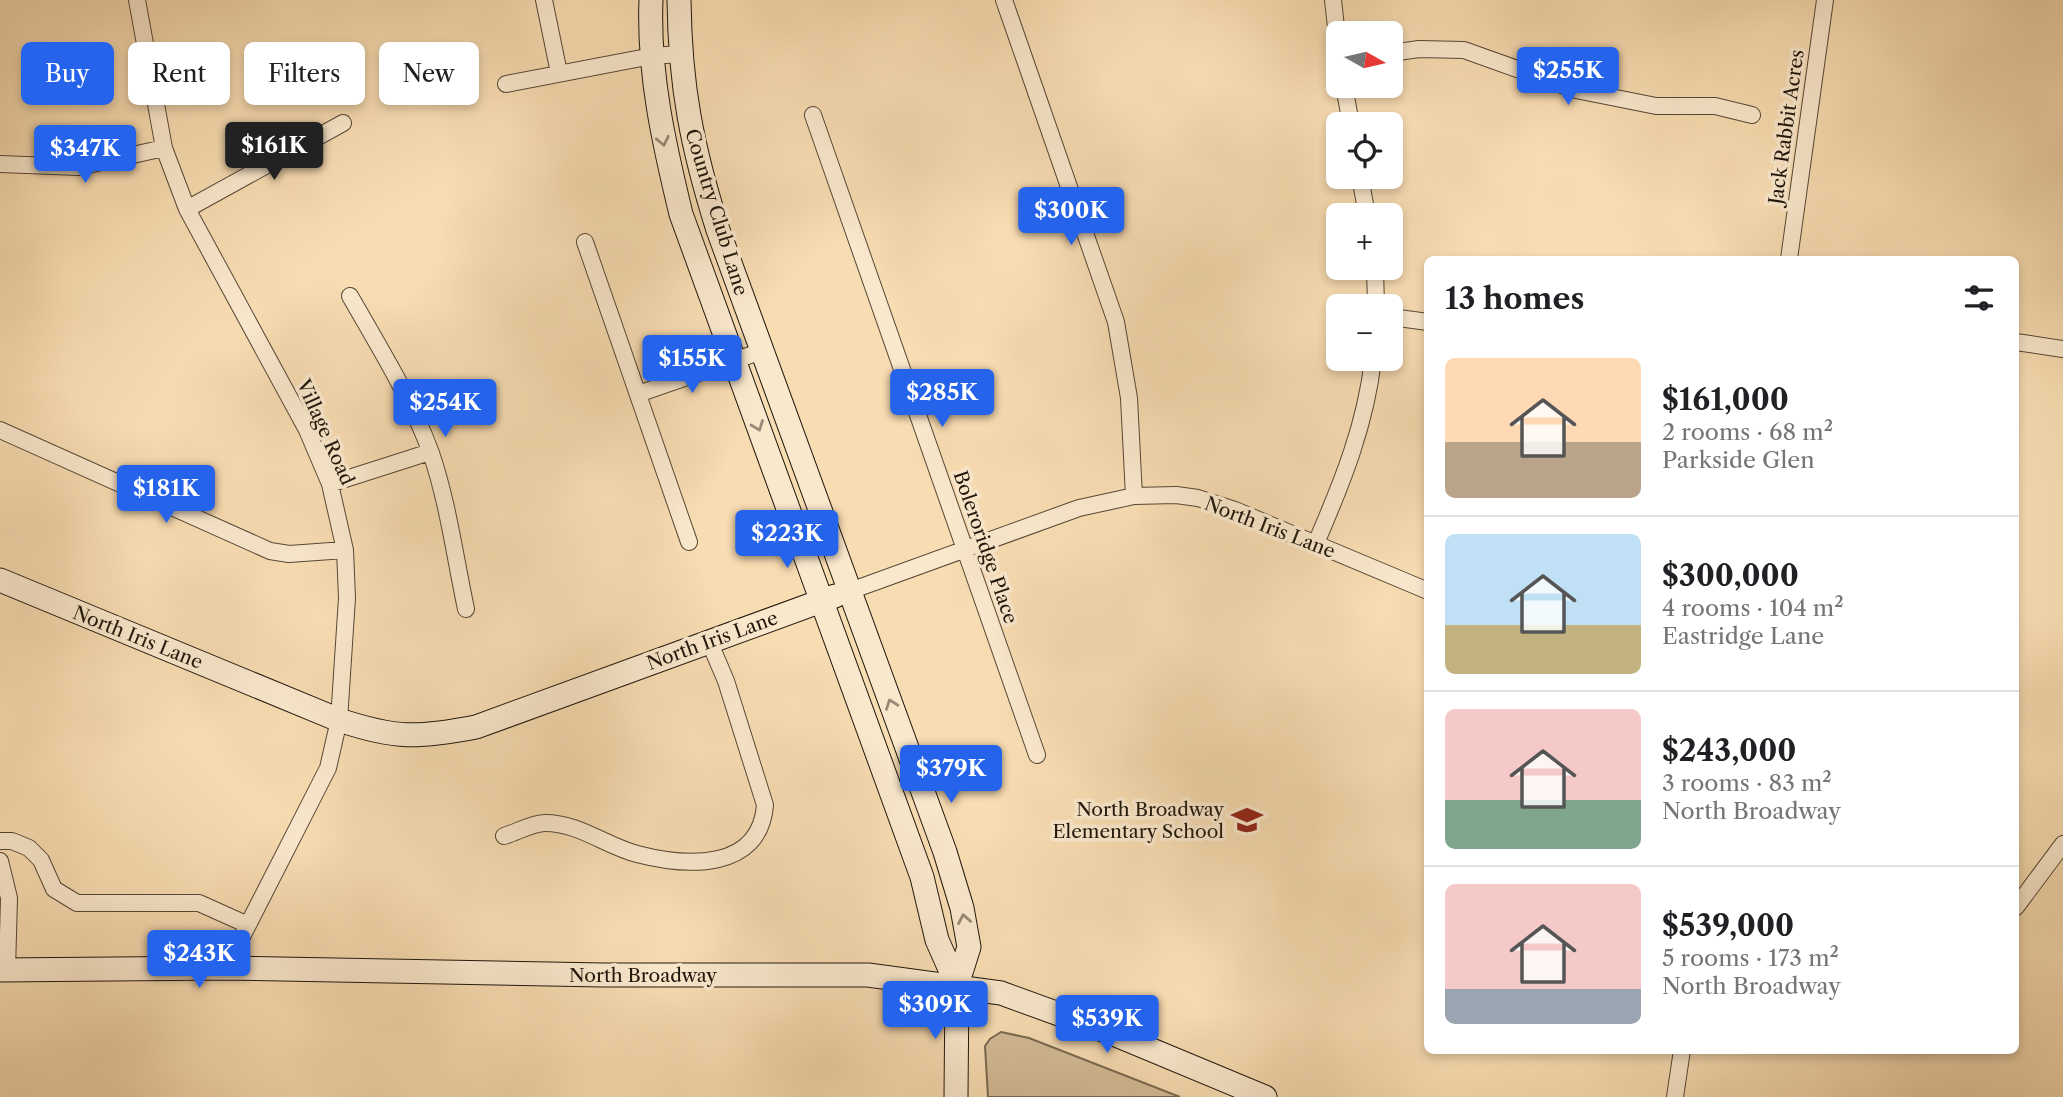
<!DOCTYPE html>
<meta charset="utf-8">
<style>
:root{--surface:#fff;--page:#f6f6f6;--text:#202124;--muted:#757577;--line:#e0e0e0;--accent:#2563eb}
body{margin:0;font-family:"Libre Caslon Text",serif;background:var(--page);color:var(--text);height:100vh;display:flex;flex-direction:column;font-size:26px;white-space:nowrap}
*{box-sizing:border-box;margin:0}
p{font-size:23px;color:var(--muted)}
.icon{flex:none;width:38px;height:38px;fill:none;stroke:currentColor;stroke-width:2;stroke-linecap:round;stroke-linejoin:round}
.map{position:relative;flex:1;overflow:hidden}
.panel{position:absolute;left:1424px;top:256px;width:595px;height:798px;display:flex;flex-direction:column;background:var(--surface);border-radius:10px;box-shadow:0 4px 10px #0003}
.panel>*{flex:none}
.guide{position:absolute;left:21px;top:42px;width:665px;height:63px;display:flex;gap:14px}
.needle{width:46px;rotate:98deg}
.buttons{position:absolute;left:1326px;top:21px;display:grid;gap:14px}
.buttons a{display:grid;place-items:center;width:77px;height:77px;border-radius:10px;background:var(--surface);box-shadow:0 4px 10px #0003;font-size:35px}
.price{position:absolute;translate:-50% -60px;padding:0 16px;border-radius:7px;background:var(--accent);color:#fff;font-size:23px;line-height:46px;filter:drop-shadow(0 2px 4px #0008)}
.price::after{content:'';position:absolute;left:50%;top:42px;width:21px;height:16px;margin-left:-10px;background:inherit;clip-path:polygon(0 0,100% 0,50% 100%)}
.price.current{background:#222;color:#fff}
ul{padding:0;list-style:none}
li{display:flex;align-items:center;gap:21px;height:175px;padding:0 21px}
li+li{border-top:2px solid var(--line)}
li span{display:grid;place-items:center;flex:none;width:196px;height:140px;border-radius:10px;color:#555}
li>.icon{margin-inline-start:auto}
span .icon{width:84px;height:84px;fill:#fffc;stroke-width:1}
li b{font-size:30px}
h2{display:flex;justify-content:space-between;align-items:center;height:84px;padding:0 21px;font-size:30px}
.chip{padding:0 24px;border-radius:10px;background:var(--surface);box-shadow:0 4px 10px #0003;font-size:24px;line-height:63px}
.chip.current{background:var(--accent);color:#fff}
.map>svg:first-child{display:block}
.green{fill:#d3bb96;stroke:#796951;stroke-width:2}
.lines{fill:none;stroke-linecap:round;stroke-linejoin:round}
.street-casing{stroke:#554836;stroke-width:18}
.secondary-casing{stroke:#1f170c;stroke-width:25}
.street{stroke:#fae8cd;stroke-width:16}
.secondary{stroke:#fae8cd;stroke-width:23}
.oneway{stroke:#978a76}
.labels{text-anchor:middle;stroke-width:7;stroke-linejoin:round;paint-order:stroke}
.street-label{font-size:19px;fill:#1f170c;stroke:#fae8cd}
.poi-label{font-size:19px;fill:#1f170c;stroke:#fae8cd;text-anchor:end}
</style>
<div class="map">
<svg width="2063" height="1097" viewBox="0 0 2063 1097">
<rect width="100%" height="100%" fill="#f8dcb2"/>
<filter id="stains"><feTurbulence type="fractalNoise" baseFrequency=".00286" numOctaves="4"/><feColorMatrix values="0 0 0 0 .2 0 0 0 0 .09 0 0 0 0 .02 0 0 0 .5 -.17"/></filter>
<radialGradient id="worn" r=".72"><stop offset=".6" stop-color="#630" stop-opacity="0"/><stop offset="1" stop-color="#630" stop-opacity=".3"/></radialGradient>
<path class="green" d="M1001,1032L1029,1038L1180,1097H988L985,1046L990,1039Z"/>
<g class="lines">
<defs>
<path id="street" d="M137,0L164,148L187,209L307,430L330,484L345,550L347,598L339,720L328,768L226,968
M544,0L559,73
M1004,0L1116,322L1129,398L1134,496
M1333,0L1339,54
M1391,53L1419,49L1464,50L1576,90L1656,106H1715L1752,115
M506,84L652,56L680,54
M1344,86L1351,124
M813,115L1037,755
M0,164L79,167L164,148
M1360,177L1367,215
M187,209L343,123
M585,242L689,542
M1789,259L1825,0
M1375,268L1376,306
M350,296C379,347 411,398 431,453C448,503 455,557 466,609
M1391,317L1428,322
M2016,342L2063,349
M638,394L762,351
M0,430L270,551L289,554L345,550
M330,484L430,452
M1316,543C1342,483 1366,424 1373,359
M850,591L1079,508L1134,496L1176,495L1198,498L1235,510L1428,591
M504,836C517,832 533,823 545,823C579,823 606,846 637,854C687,867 760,871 765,805L726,681L709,641
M0,841H12L29,848L41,860L54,889L77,903H199L248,925
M0,861L9,898L7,970
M2016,907L2063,844
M1675,1097L1682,1050"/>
<path id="secondary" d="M651,0C648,73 664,144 681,214L922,877L937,940L957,985
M679,0C680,87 692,147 718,230L945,852L962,908L969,947L957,985L956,1097
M0,580L339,720C396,739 418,738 476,727L835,596
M0,970L226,968L603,975H868L1001,993L1111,1033L1265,1097"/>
</defs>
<use href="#street" class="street-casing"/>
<use href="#secondary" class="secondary-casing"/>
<use href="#street" class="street"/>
<use href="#secondary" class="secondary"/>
</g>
<defs><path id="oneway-chevron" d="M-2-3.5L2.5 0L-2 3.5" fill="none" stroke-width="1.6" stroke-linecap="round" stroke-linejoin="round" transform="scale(1.75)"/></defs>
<g class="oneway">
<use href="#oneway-chevron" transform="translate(663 141) rotate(78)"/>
<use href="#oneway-chevron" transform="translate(758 426) rotate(69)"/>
<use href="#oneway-chevron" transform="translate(891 704) rotate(-110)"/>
<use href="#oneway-chevron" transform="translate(964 919) rotate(-100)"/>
</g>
<defs>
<symbol id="school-bare" viewBox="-9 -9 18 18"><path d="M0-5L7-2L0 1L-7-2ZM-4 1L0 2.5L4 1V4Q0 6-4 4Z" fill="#8f2418" stroke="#fae8cd" stroke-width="2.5" paint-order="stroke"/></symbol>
</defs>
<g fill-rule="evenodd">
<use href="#school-bare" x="1225" y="798" width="44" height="44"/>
</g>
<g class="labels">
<g class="street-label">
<text transform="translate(1786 127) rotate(-82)" y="7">Jack Rabbit Acres</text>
<text transform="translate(717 212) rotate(73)" y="7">Country Club Lane</text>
<text transform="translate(326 432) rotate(66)" y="7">Village Road</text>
<text transform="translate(1270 527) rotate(21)" y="7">North Iris Lane</text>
<text transform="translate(986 547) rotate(71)" y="7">Boleroridge Place</text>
<text transform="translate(138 637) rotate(22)" y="7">North Iris Lane</text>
<text transform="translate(712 640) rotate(-20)" y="7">North Iris Lane</text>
<text x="643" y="982">North Broadway</text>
</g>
<g class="poi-label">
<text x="1224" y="816">North Broadway<tspan x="1224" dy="22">Elementary School</tspan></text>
</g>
</g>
<rect width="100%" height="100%" filter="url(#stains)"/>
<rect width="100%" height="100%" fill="url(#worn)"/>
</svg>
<div class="buttons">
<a><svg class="needle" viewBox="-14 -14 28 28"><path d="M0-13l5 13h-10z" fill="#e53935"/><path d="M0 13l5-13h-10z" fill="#757577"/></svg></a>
<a><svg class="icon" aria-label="locate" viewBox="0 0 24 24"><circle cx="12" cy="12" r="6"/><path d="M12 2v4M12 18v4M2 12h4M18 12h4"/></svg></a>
<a>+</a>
<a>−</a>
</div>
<b class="price" style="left:1568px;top:107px">$255K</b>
<b class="price current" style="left:274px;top:182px">$161K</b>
<b class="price" style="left:85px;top:185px">$347K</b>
<b class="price" style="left:1071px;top:247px">$300K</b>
<b class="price" style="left:692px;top:395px">$155K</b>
<b class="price" style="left:942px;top:429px">$285K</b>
<b class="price" style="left:445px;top:439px">$254K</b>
<b class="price" style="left:166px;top:525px">$181K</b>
<b class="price" style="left:787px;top:570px">$223K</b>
<b class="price" style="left:951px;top:805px">$379K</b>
<b class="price" style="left:199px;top:990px">$243K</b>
<b class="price" style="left:935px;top:1041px">$309K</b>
<b class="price" style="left:1107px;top:1055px">$539K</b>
<div class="guide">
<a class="chip current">Buy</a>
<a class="chip">Rent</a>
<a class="chip">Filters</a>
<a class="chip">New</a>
</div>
<section class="panel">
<h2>13 homes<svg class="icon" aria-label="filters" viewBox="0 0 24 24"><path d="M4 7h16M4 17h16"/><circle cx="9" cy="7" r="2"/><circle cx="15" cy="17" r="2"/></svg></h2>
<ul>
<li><span style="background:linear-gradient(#ffd9b3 60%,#b9a48a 0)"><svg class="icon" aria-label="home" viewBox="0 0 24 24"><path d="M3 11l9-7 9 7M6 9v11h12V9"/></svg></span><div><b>$161,000</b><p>2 rooms · 68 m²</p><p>Parkside Glen</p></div></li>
<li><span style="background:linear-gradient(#bfe0f5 65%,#c2b280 0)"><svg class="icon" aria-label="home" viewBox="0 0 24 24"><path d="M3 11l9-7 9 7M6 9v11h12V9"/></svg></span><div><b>$300,000</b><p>4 rooms · 104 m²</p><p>Eastridge Lane</p></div></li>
<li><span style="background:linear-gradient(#f6c9c9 65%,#7fa58c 0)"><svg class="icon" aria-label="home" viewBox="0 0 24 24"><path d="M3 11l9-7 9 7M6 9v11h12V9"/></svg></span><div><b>$243,000</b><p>3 rooms · 83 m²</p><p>North Broadway</p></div></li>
<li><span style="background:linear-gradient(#f6c9c9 75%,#9aa5b1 0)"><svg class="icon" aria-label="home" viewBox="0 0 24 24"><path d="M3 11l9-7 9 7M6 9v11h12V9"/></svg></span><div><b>$539,000</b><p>5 rooms · 173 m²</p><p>North Broadway</p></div></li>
</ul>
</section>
</div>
